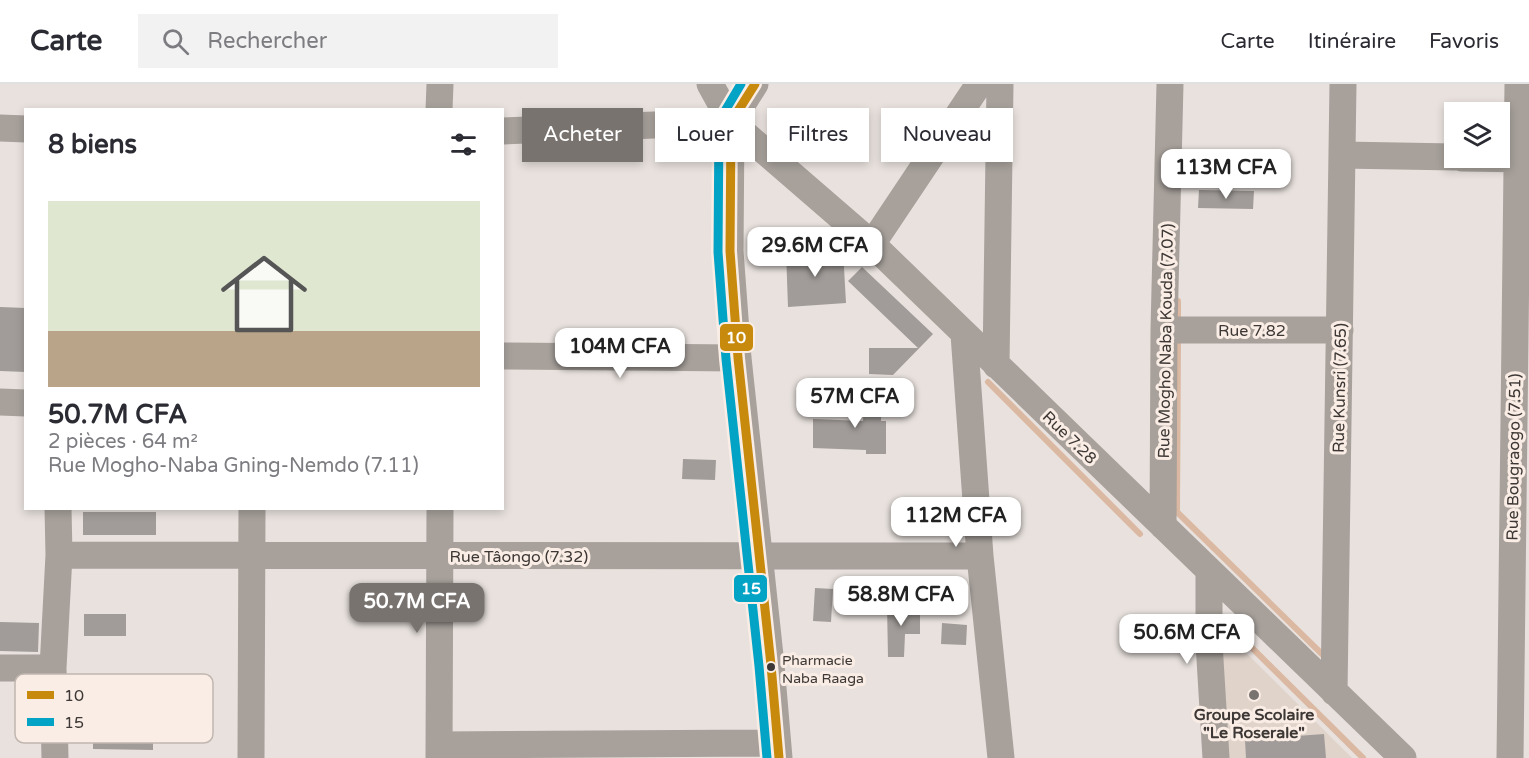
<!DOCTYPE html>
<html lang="fr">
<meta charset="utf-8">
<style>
:root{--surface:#fff;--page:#f2f2f3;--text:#2b2b33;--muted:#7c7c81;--line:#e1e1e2;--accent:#797370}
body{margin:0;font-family:"Varela Round",sans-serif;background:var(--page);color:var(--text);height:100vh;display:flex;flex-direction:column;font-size:22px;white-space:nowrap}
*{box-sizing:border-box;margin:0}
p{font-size:20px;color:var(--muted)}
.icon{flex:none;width:33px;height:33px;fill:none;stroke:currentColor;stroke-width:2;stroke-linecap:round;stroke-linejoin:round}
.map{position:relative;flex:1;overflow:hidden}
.drawer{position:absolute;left:24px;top:24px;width:480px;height:402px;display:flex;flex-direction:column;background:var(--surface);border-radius:0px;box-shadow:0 3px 9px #0003}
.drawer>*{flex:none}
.top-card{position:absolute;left:522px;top:24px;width:570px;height:54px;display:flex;gap:12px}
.fabs{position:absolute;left:1444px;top:18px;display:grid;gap:12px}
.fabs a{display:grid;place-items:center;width:66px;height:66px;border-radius:0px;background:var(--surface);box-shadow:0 3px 9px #0003;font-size:30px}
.price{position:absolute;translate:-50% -51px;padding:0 14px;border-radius:12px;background:#fff;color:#222;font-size:20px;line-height:39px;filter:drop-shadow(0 2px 3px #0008)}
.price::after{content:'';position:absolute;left:50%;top:36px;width:18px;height:14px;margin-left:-9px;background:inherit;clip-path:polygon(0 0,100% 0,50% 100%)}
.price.on{background:var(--accent);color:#fff}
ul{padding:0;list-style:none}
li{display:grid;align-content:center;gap:12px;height:318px;padding:0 24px}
li span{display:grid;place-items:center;height:186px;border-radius:0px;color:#555}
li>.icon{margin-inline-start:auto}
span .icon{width:108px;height:108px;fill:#fffc;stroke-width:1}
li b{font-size:26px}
h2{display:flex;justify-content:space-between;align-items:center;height:72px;padding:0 24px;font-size:26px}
.chip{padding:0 21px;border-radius:0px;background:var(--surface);box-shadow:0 3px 9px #0003;font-size:21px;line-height:54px}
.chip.on{background:var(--accent);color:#fff}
header{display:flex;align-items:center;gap:36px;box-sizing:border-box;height:84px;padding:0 30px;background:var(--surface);border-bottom:2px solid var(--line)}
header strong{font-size:28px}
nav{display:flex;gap:33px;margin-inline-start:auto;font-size:21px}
.search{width:420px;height:54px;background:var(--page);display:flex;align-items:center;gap:15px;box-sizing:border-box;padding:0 21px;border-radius:0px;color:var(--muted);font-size:22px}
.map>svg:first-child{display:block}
.built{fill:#dfd3ca}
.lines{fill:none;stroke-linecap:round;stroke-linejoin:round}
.stream{stroke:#dbb8a1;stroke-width:6}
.building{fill:#a19c99}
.minor{stroke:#a7a09b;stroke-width:27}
.bus-1-casing{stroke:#faede5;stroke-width:14}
.bus-2-casing{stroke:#faede5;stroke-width:14}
.bus-1{stroke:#c88a0d;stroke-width:9}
.bus-2{stroke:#03a3c6;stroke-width:9}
.bus-dot{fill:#3d3835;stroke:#faede5;stroke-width:2}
.poi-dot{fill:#797370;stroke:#faede5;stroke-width:2}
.labels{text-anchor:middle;stroke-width:6;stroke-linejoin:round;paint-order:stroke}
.bus-label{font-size:14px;fill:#3d3835;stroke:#faede5;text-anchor:start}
.street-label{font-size:16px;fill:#3d3835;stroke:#faede5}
.poi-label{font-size:16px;font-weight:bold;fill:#3d3835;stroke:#faede5}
.key{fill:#faede5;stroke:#c1b7b0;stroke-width:1.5}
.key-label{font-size:16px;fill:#3d3835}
.line-badge{stroke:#faede5;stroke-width:2}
.badge-label{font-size:16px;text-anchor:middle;font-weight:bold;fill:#fff}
</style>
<header>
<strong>Carte</strong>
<div class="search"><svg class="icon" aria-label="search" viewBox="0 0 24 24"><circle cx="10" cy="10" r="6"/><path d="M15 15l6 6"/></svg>Rechercher</div>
<nav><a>Carte</a><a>Itinéraire</a><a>Favoris</a></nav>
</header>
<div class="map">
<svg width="1529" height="674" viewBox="0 0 1529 674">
<rect width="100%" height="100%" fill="#e8e1dd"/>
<path class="built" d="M1220,543L1352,674H1226Z"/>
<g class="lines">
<path class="stream" d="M1178,239V217
M1178,253L1177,428L1325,573
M988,298L1140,450
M1227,539L1363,674"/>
</g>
<path class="building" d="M1199,106L1254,107L1253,125L1198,124Z
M843,166L846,219L788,223L786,167Z
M862,183L933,250L893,291L869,290V264H918L848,197Z
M0,223L26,224V288L0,287Z
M865,304L882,305L881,337H886V370H866V366L813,364V335L863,337Z
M683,375L716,376L715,396L682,395Z
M83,428H156V451H83Z
M815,504L833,505L831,538L813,537Z
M887,522H920V550H905L904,573H888Z
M84,530H126V552H84Z
M0,538L39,539L38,568L0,567Z
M942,539L967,541L966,561L941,560Z
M93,638L153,639V666L93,665Z
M1324,650L1326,674H1246L1245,656Z"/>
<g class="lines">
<path class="minor" d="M710,0L731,38L872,160L1403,674
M755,0L731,38L730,167L738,274L771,581L779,674
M439,26L440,0
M0,44L26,45
M502,47L731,38
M1342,71L1455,73
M1462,74L1529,75
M872,160L979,0
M1164,246H1340
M964,250L980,472L1001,674
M502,272L738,274
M996,281L1000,0
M0,318L26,319
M1163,442L1164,246L1170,0
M59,471L980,472
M1209,487V559L1216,674
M0,584H53
M1334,608L1343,0
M439,661L777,659
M55,674L53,584L59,471L58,424
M251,674L252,424
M439,674L440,424
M1510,674L1518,0"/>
<defs>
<path id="bus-1" d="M755,0L731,38L730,167L738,274L771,581L779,674"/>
<path id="bus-2" d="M741,0L719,37L718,168L726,275L759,582L767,674"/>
</defs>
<use href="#bus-1" class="bus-1-casing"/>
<use href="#bus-2" class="bus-2-casing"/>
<use href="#bus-1" class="bus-1"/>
<use href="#bus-2" class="bus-2"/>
</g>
<circle class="bus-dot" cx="771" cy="583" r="5"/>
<circle class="poi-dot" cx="1254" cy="611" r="6"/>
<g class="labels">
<g class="bus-label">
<text x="782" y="581">Pharmacie<tspan x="782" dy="18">Naba Raaga</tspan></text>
</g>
<g class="street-label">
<text x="1252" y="252">Rue 7.82</text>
<text transform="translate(1165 257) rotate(-89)" y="6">Rue Mogho Naba Kouda (7.07)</text>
<text transform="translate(1339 304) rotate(-89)" y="6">Rue Kunsri (7.65)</text>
<text transform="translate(1070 353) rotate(44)" y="6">Rue 7.28</text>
<text transform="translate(1513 373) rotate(-89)" y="6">Rue Bougraogo (7.51)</text>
<text x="519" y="478">Rue Tâongo (7.32)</text>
</g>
<g class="poi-label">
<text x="1254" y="636">Groupe Scolaire<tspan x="1254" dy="18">"Le Roserale"</tspan></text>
</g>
</g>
<rect x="15" y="590" width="198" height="69" rx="9" class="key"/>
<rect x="27" y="607" width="27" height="8" fill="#c88a0d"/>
<rect x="27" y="634" width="27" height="8" fill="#03a3c6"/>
<g class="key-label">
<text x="64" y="617">10</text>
<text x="64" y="644">15</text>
</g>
<g class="line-badge">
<rect x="719" y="239" width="35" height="29" rx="6" fill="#c88a0d"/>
<rect x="733" y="490" width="35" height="29" rx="6" fill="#03a3c6"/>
</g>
<g class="badge-label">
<text x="736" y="259">10</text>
<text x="751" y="510">15</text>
</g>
</svg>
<div class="fabs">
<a><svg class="icon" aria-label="layers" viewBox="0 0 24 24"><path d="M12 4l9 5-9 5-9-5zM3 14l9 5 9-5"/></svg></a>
</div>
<b class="price" style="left:1226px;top:116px">113M CFA</b>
<b class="price" style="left:815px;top:194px">29.6M CFA</b>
<b class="price" style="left:620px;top:295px">104M CFA</b>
<b class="price" style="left:855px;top:345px">57M CFA</b>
<b class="price" style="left:956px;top:464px">112M CFA</b>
<b class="price" style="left:901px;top:543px">58.8M CFA</b>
<b class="price on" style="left:417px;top:550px">50.7M CFA</b>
<b class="price" style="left:1187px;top:581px">50.6M CFA</b>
<div class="top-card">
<a class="chip on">Acheter</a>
<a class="chip">Louer</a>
<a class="chip">Filtres</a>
<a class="chip">Nouveau</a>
</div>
<section class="drawer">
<h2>8 biens<svg class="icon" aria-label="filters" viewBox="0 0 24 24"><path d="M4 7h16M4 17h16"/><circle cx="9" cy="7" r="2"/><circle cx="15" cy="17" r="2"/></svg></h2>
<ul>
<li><span style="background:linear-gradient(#dfe7d0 70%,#b9a48a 0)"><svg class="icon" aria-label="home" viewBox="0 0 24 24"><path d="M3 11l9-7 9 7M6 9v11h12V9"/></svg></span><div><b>50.7M CFA</b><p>2 pièces · 64 m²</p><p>Rue Mogho-Naba Gning-Nemdo (7.11)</p></div></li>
</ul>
</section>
</div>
